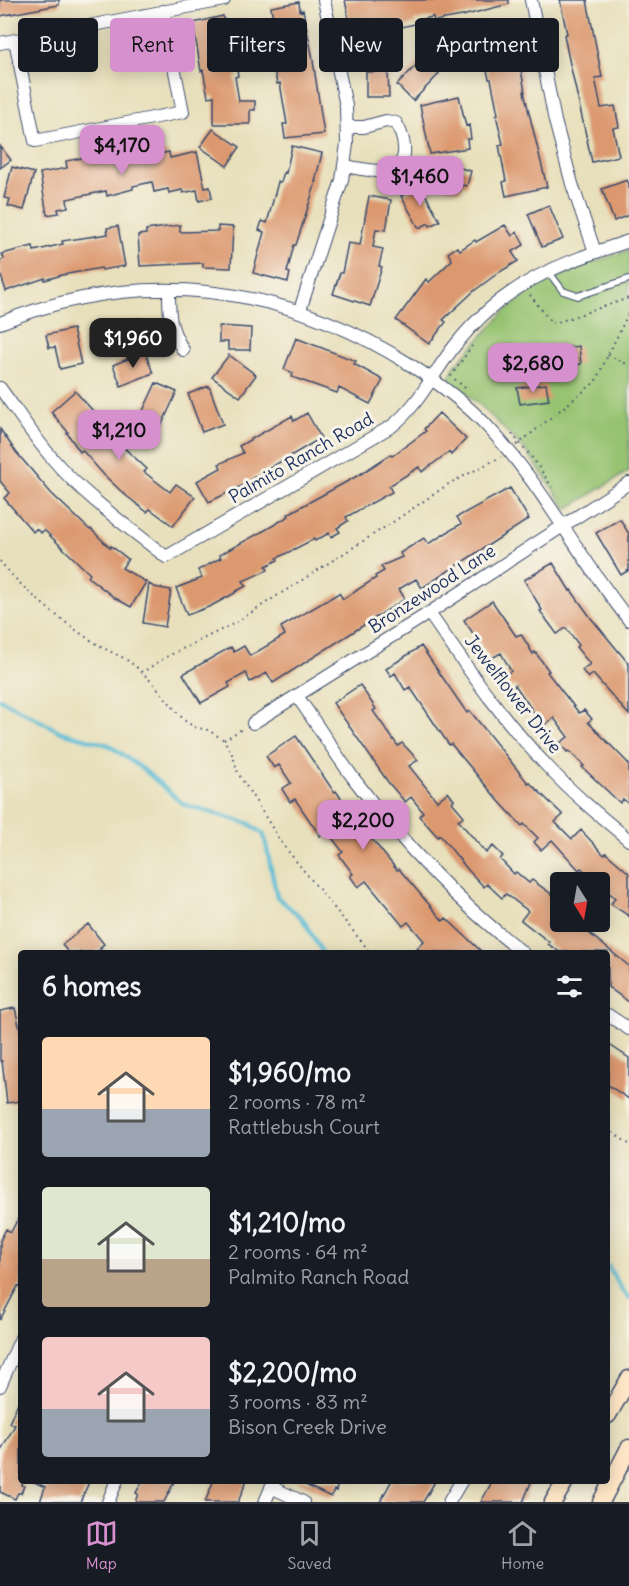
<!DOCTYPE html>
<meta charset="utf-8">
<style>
:root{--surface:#171b24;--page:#20242c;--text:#f1f3f6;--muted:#9ea1a6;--line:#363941;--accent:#d690ce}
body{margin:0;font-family:Delius,sans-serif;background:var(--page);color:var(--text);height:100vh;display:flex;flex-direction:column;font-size:22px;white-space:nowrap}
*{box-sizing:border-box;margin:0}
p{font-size:20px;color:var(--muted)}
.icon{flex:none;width:33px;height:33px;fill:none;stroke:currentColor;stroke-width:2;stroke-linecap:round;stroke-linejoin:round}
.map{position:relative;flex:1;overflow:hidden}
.sheet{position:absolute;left:18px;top:950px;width:592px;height:534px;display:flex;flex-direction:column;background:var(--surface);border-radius:6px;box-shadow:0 3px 15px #0003}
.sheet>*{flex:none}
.hud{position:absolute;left:18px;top:18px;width:594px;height:54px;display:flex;gap:12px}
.needle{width:39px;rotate:169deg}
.buttons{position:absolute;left:550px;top:872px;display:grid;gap:12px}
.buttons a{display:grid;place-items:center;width:60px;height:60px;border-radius:6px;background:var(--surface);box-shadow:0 3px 15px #0003;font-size:30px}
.price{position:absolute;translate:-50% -51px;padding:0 14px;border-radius:12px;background:var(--accent);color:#111;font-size:20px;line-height:39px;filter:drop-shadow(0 2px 3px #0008)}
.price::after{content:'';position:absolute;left:50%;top:36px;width:18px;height:14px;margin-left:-9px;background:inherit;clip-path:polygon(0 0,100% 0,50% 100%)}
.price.selected{background:#222;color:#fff}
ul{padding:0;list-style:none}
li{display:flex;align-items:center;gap:18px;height:150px;padding:0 24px}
li span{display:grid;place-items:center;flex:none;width:168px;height:120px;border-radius:6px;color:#555}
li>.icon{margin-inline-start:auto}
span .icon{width:72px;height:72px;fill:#fffc;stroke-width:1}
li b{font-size:26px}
h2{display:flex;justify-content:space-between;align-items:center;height:72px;padding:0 24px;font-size:26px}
.tag{padding:0 21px;border-radius:6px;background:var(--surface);box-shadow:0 3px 15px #0003;font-size:21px;line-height:54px}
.tag.selected{background:var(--accent);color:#111}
.tabs{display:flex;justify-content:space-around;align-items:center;height:84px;border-top:2px solid var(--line);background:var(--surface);font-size:16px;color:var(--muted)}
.tabs a{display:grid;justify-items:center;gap:3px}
.tabs .selected{color:var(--accent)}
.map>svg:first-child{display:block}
.green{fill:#97c371;stroke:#597968;stroke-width:1.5}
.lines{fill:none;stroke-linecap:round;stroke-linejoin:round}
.stream{stroke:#58bcd6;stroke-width:4}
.building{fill:#dc9970}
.lane-casing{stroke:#3a4a6c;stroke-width:8}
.street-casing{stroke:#3a4a6c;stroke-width:14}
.secondary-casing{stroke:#3a4a6c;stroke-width:19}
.path{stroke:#3a4a6c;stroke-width:2;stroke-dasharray:1.5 4.5;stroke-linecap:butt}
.lane{stroke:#fff;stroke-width:6}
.street{stroke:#fff;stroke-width:12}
.secondary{stroke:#fde5c5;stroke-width:16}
.labels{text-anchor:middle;stroke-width:6;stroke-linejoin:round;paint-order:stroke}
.street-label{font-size:18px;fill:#1b2f5e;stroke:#f7f3e8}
</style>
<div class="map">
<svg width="629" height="1502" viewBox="0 0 629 1502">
<rect width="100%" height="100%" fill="#f7f3e8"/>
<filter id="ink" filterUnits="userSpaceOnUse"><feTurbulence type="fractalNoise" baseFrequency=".0167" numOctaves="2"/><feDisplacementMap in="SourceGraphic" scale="12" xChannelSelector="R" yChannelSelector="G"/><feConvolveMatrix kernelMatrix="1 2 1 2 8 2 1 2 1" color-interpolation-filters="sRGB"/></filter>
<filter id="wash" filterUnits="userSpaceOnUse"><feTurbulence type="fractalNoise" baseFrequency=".008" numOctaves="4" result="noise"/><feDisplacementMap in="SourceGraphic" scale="24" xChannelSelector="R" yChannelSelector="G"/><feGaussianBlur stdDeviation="1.35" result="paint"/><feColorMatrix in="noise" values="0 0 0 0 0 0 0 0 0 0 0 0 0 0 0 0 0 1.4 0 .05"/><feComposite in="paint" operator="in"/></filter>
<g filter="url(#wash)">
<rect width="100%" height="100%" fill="#e8e0bc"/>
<path class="green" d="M629,250V471L567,509L527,452L481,406L448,379L454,367L504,312L541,284L591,263Z"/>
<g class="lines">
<path class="stream" d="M0,699L61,732L109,745L144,770L183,804L250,824L264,835L277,897L302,918L322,952
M608,1266L623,1292L629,1298"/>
</g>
<g id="blocks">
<path class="building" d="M0,0H59V5L0,16Z
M345,0H509V4L462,16L434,21L433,17L414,21L415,24L401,27V29L380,33L379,29L352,35Z
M560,0H587L602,77L595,78L601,108L615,106L619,127L613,128L619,156L592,162L568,55L564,35L567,34Z
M299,2L300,11L303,10L312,54L324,134L285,138L283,124H287L280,83L277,84L269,46L272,45L270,36L276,35L271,7Z
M223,16L225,24H228L233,42L238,76L235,77L239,101H255V110H250V124H214V96L208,97L203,70L201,71L193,23Z
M511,24L522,75L525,92H524L547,187L506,196L503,182L506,181L499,145L503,144L496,115L498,114L491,79H489L484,57L488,56L484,29Z
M423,58L439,74L413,101L397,85Z
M388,71L389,97H366V72Z
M459,96L466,126L469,125L471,139H467L468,148L430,154L420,105Z
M213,129L240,147L227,166L200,147Z
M0,146L11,160L0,168Z
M292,146L322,153L315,182H316L296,245H294L287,272L290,273L288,282L253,273L264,232L259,230L262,221L267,223L278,182H281L284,172L286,173Z
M140,147L142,158L169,152L170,158L197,152L205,188L210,187L212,198L199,201L197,190L183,193L182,190L169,193L168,189L154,192L152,182L133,186V189L107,196L106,191L67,199L68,207L58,209L59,213L47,215L40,173L67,168L66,161Z
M432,160L471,171L467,186L462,185L460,191L425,181Z
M12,167L34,173L24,210L8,206L10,199L4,198Z
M627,180L629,185V215L614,221L602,189Z
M420,185L440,221L430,226L429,223L419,228L401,196Z
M369,196L391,200L386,230L376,229L373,247L383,249L379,266L382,267L370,306L333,294L340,273H342L348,243L360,245Z
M549,205L563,239L542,247L528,214Z
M180,225V232L218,231V226L233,227L231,268L203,267V263L140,266L138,235L146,234V230Z
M505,225L512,236L517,232L524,245L512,252L518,261L498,273L474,291L443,320L446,322L429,344L396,320L426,279L429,282L452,260L448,253L457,247L460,250L475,240L476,242Z
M118,226L125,266L102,270L101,268L62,275L45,280V278L6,291L0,273V261L4,259L2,254L33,246L34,251L63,244L62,241L108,234L107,228Z
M144,321L146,343L108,347V338L104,339L102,325Z
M219,326L251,328L250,350H228V342H219Z
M73,329L81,364L60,369L55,347L49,348L46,335Z
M296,338L356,361L354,364L383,380L370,404L339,388L337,393L292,377L293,373L284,369Z
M579,346L581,364L567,366L565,348Z
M145,352L153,373L121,386L113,365Z
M229,355L256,375L240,397L212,377Z
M156,383L177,392L162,424L141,415Z
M546,384L549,400L520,404L517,388Z
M209,386L223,424L202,432L188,394Z
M75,391L95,413L110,435L115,431L124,441L120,444L147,469L144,472L170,492L176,484L195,497L173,526L150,509L147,512L124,494L104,475L82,450L80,452L67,433L68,432L51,412Z
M307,413L321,438L251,479L252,481L209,502L197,481L221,468L219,464L243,453L239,446L292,416L294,421Z
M439,413L466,439L451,455L449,452L422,472L419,467L389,486L392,492L346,517L348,521L337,528L340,532L331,537L329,533L315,541L314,539L277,558L278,560L266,566L268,570L243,581L246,586L235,592V593L211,606L187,615L176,588L202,578L198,570L221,558L219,555L267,529L289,516L288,514L295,510L359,475L391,454L392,456L426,431L424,429Z
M0,429L16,452L51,493L90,530L91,529L110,548L111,546L128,559L122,568L146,582L131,607L115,598L88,577L90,574L44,530L41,533L36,529L33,532L4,498L10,493L0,481Z
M510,488L529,519L422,588L416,579L399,589L405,599L273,683L267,673L250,682L246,673L228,683L230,687L201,703L183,674L231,647L234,652L244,646L250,656L285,635L281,627L339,593L343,599L376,578L375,576L384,571L381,566L402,557L400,553L424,538L428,544L461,524L457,517Z
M620,519L629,534V570L621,575L596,533Z
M553,563L570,591L571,590L591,618L629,664V715L593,674L588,678L582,670L590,664L576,647L579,645L566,628L557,634L540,611L542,610L524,580Z
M149,584L154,587L171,590L165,627L143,623Z
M492,601L516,636L521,634L533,654L535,652L549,671L547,672L579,713L584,710L592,719L588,722L629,764V804L623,799L620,803L582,767L584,766L569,751L567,752L560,743L568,737L554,718L543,726L515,685L512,688L503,677L511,671L501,653L490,659L464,620Z
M421,646L467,713L470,711L528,783L529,782L563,815L555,822L572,839L581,830L604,855L606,853L629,873V916L611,904L615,898L600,885V882H597L581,868L579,870L552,840L541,850L534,842L538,838L524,824L522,826L497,799L451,744L449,745L410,687L405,690L395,673L391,676L386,669Z
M360,685L376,709L373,711L398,746L402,743L418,760L409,766L437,801L448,792L454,800L452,802L464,816L458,820L486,853L493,846L503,856L500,859L514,874L516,872L529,883L532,880L561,901V905L549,921H582L594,930L590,934L629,966V1002L608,987V952H560L548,944L549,942L521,920L528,911L506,894L502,898L487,884L484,887L468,870L440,835L438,837L419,816L423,812L411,797L405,802L388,782L333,703Z
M296,736L334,792L336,791L354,817L397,870L399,869L443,921L446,918L482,952H422L417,948L424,941L408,922L403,926L366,881L358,887L350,876L353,874L339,855L343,852L327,831L320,836L295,799L290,802L282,789L291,783L279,765L274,768L266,756Z
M88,924L104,944L100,947L102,948L96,952H68L62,945Z
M15,1008L21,1034V1101L7,1103L2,1061H0V1011Z
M608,1044L629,1058V1099L608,1085Z
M21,1213V1287L18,1286L0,1320V1241L6,1229L11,1232Z
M21,1396V1480H23L22,1485L24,1486L21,1493H18L15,1499L0,1492V1452L15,1425L9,1423Z
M30,1480H90L80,1502H40L45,1487Z
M143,1480H175L164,1502H135L138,1494L136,1493Z
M214,1480H247L238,1502H205Z
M295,1480H339L336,1491L334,1490L331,1497Z
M392,1480H436L423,1502H380Z
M493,1480H532L523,1502H481Z"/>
</g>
</g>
<g filter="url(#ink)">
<use href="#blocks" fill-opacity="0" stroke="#3a4a6c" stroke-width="1.5"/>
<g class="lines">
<defs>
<path id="lane" d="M548,271L563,291L578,296L629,279"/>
<path id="street" d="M531,0L555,121L572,184L595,252
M15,40L35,141L183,112L163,11
M0,43L224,0
M345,166C358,168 380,174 392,169C412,162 403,135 396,123L386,121L364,127H348
M169,290C169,316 169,327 183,350
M300,310L342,180L347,144L346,106L324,0
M0,323C140,266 282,284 409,364C437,382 464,401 487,426C542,484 579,558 629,620
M0,388C17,411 33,436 52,458C84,496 127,526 166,557L392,426C420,404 434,371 457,343C505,283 559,264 629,241
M429,613C466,666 502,719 547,766C572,793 601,817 629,840
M297,696C316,723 334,752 354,779C402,843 459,903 522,952
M253,723L429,613L629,483
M608,1015L629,1029
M0,1386L21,1338
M271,1487L303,1502
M108,1502L117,1480
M265,1502L274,1481
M449,1502L462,1480"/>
<path id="secondary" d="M608,1415L629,1379
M553,1502L566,1480
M601,1502L629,1448"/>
</defs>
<use href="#lane" class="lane-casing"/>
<use href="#street" class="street-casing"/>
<use href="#secondary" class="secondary-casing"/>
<path class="path" d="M530,295L552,323L558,322L629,298
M608,355L629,365
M465,388L451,376L472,346
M512,434L534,460L552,487
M517,445L595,382L629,312
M0,561C21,589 72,630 102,647C112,653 122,656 131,663C147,674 170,704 184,720L194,727L208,730L224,740L233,756L238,773L283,845L370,952
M141,673L168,656L233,624L393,522L450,483L501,457
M224,740L242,729
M608,1129L629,1144"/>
<use href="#lane" class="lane"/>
<use href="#street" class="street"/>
<use href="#secondary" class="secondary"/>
</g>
</g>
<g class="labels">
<g class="street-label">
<text transform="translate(301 458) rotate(-30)" y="6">Palmito Ranch Road</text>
<text transform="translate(432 589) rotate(-33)" y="6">Bronzewood Lane</text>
<text transform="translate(513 694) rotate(52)" y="6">Jewelflower Drive</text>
</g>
</g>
</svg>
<div class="buttons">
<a><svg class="needle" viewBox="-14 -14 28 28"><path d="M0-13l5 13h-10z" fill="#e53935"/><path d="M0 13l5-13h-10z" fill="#9ea1a6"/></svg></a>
</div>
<b class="price" style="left:122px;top:176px">$4,170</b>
<b class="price" style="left:420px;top:207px">$1,460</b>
<b class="price selected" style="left:133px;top:369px">$1,960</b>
<b class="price" style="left:533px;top:394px">$2,680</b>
<b class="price" style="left:119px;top:461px">$1,210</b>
<b class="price" style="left:363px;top:851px">$2,200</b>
<div class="hud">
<a class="tag">Buy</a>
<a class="tag selected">Rent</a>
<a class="tag">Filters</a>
<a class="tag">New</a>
<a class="tag">Apartment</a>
</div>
<section class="sheet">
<h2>6 homes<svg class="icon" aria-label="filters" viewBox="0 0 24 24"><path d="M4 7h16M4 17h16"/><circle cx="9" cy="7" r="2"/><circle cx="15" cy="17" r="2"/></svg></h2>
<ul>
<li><span style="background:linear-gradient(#ffd9b3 60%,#9aa5b1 0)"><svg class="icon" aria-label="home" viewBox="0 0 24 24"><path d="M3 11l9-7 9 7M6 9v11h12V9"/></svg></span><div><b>$1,960/mo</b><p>2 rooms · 78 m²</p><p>Rattlebush Court</p></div></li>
<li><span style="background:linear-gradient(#dfe7d0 60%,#b9a48a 0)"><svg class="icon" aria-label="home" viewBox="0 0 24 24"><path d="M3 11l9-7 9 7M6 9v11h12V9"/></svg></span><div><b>$1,210/mo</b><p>2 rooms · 64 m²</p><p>Palmito Ranch Road</p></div></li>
<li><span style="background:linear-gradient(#f6c9c9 60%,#9aa5b1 0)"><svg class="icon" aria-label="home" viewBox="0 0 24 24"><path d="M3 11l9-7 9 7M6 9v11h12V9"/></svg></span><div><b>$2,200/mo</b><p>3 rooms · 83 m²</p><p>Bison Creek Drive</p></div></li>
</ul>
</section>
</div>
<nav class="tabs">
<a class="selected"><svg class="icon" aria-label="map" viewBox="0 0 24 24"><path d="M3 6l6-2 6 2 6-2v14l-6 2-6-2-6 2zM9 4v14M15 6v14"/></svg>Map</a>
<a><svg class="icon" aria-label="saved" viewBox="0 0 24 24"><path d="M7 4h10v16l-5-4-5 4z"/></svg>Saved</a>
<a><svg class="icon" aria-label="home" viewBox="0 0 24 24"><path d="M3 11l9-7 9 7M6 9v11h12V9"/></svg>Home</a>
</nav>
